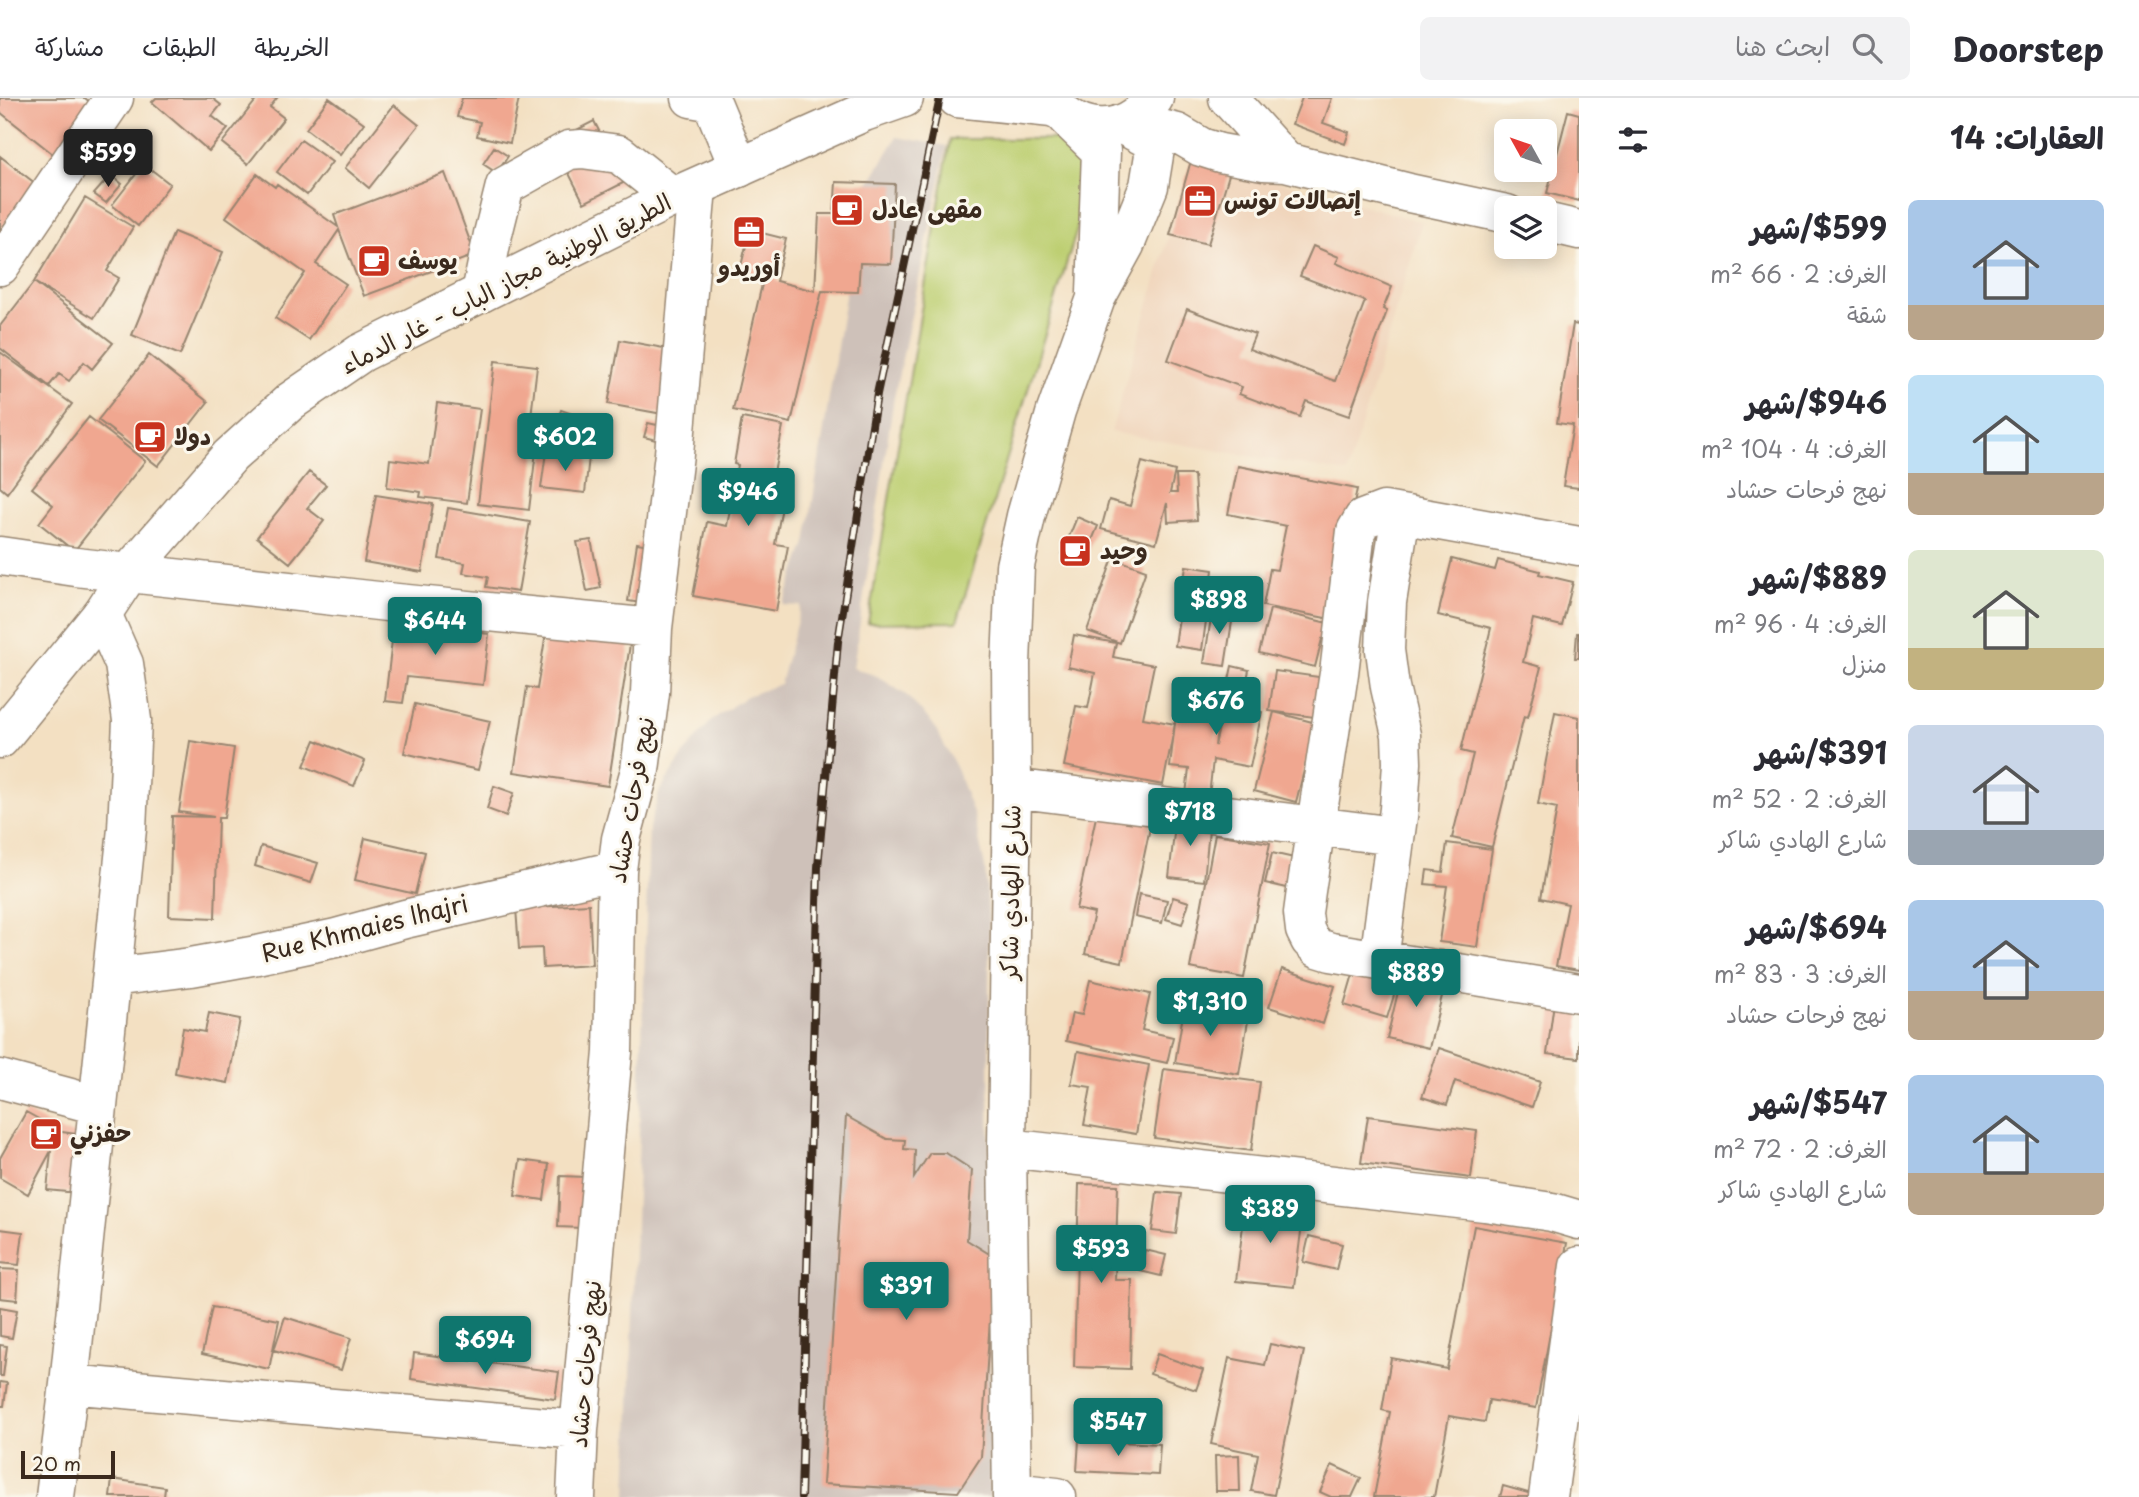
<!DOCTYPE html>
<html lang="ar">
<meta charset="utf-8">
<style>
:root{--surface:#fff;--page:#f2f2f3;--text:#2b2b33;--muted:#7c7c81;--line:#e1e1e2;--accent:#0f766e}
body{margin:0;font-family:"Playpen Sans","Playpen Sans Arabic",sans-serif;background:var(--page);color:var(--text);direction:rtl;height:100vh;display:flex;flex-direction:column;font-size:26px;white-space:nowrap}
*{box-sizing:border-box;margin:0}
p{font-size:23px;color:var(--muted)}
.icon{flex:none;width:38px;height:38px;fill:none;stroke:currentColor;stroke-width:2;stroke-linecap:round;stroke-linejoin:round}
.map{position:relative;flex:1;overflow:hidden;direction:ltr}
.sheet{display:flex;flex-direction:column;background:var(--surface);width:560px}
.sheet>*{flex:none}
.needle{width:46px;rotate:310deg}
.controls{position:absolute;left:1494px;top:21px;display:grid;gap:14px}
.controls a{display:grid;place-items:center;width:63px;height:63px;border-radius:10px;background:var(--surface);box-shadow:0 4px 18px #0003;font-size:35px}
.scale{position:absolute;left:21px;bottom:18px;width:94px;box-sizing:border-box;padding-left:7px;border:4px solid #3b2a1e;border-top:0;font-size:19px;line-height:24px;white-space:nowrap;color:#3b2a1e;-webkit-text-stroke:5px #fbf7ec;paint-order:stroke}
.price{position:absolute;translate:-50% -60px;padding:0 16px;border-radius:7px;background:var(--accent);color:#fff;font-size:23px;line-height:46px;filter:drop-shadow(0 2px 4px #0008)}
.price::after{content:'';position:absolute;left:50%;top:42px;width:21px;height:16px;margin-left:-10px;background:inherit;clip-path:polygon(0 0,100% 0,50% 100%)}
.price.selected{background:#222;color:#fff}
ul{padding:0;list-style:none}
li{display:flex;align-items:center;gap:21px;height:175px;padding:0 35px}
li span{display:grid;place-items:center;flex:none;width:196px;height:140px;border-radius:10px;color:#555}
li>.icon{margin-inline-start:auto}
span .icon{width:84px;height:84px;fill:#fffc;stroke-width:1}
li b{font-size:30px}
h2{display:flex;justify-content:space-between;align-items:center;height:84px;padding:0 35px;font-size:30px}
header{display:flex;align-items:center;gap:42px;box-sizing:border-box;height:98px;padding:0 35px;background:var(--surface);border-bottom:2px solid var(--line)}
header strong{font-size:33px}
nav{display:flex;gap:38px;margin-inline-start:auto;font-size:24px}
.search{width:490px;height:63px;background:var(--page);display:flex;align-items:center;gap:18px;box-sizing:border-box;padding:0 24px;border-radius:10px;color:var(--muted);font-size:26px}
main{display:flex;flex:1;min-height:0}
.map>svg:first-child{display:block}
.built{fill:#f0d5bc}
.industrial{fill:#cec1b9}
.green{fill:#bdcf72;stroke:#7c7c48;stroke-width:2}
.building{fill:#f0a790}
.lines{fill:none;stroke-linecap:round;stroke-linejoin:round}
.minor-casing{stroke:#978570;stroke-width:41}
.major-casing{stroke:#978570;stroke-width:41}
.minor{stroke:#fff;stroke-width:38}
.major{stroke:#fff;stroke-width:38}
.rail-casing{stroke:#3b2a1e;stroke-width:8}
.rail{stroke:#fbf7ec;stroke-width:5;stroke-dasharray:16;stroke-linecap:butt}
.labels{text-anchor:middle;stroke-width:6;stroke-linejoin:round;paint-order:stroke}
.poi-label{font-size:24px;font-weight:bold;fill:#3b2a1e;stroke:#fbf7ec;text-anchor:start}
.street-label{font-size:24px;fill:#3b2a1e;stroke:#fbf7ec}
</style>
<header>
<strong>Doorstep</strong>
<div class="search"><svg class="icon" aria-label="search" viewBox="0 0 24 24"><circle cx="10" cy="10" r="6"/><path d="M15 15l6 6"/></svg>ابحث هنا</div>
<nav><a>الخريطة</a><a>الطبقات</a><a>مشاركة</a></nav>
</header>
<main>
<section class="sheet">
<h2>العقارات: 14<svg class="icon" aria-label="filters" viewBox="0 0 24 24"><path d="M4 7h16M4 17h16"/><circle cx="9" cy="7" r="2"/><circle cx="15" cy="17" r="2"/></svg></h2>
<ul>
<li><span style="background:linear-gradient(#a9c7e8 75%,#b9a48a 0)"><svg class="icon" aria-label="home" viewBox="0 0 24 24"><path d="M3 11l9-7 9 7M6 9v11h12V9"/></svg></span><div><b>$599/شهر</b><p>الغرف: 2 · 66 m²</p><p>شقة</p></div></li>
<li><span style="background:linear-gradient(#bfe0f5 70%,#b9a48a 0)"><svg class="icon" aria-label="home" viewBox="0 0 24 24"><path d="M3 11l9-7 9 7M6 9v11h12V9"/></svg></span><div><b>$946/شهر</b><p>الغرف: 4 · 104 m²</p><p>نهج فرحات حشاد</p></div></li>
<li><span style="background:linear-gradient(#dfe7d0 70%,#c2b280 0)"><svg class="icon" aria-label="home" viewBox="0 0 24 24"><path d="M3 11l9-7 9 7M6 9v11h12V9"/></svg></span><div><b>$889/شهر</b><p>الغرف: 4 · 96 m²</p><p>منزل</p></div></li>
<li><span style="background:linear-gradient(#c9d6e8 75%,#9aa5b1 0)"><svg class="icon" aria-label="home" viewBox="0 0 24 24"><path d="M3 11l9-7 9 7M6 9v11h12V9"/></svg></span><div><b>$391/شهر</b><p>الغرف: 2 · 52 m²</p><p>شارع الهادي شاكر</p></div></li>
<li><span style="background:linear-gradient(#a9c7e8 65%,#b9a48a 0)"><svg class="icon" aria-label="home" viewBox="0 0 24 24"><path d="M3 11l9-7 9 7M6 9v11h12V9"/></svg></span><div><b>$694/شهر</b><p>الغرف: 3 · 83 m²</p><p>نهج فرحات حشاد</p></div></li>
<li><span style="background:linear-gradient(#a9c7e8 70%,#b9a48a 0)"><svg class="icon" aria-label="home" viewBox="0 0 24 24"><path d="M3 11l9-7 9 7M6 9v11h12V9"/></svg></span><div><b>$547/شهر</b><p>الغرف: 2 · 72 m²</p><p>شارع الهادي شاكر</p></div></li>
</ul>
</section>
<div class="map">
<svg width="1579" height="1399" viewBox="0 0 1579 1399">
<rect width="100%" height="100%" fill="#fbf7ec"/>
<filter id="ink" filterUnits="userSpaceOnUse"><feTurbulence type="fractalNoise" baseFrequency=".0143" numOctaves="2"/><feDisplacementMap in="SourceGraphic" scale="14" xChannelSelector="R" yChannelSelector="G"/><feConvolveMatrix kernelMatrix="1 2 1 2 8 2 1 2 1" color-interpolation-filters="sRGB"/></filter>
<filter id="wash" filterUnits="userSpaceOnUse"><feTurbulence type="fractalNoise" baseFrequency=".00686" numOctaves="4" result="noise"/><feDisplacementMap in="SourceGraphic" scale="28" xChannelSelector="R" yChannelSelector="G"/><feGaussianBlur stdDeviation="1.57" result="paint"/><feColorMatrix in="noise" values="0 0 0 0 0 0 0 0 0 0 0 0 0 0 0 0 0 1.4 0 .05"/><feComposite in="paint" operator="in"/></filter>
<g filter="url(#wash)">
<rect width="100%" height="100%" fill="#f3e0c2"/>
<path class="built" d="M1192,59L1422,124L1347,375L1111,334Z"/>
<path class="industrial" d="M897,39L947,48L894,299L853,570L877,578L906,597L933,626L955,667L974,718L985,769L989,829L990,1399H627L649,730L660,692L687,652L712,622L747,598L780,586L801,508L783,507L806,445L861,98Z"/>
<path class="green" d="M950,41H1064L1091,85L957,524L868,525Z"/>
<g id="blocks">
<path class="building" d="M0,0H85L93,7L53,56L0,14Z
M156,0H212L221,7L212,18L228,31L209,53L152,4Z
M258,0H277L270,9L284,20L248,66L222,45Z
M329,0L364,25L340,57L306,31Z
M462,0H519L510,45L477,38L480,24L457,19Z
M1302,0H1332L1323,25L1349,34L1345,46L1292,26Z
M394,7L419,27L369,90L345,70Z
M1568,13L1579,16V103L1547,95Z
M594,23L625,84L584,105L553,44Z
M301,42L332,64L307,97L277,74Z
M494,49L508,58L497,75L483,66Z
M0,58L36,86L0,133Z
M1192,59L1231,70L1208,146L1170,137Z
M144,66L170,86L138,128L112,107Z
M445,75L475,157L364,198L339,132L316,166L346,186L309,242L275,220L305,175L226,119L257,76L275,89L277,86L338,129L334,117Z
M111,77L122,86L106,105L94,96Z
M836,84L895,86L891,166L860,165L858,194L822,193L791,325L733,312L763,182L739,176L750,132L786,141L776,183L815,193L819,116H834Z
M85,100L133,129L107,173L119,180L94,220L34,184L113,245L92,271L84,264L69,283L59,276L49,288L0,250V228L34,184Z
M174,134L223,154L180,257L132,237Z
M1313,148L1339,159L1336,165L1392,189L1383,211L1387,213L1349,318L1306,303L1300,319L1239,296L1242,289L1168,262L1187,211L1255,236L1249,251L1335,283L1365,203L1300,178Z
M1573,226L1579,227V390L1563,388L1573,327L1557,325Z
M620,242L680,253L668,317L608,306Z
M0,254L72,306L7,395L0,389Z
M149,257L208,304L158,368L98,322Z
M495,263L537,268L527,352L536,353L529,412L478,406Z
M437,305L480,311L467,405L420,399L421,394L387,389L390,361L429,366Z
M561,312L584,320L572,354L549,346Z
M89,319L145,363L74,453L39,425L53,407L32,390Z
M742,320L783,328L774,375L788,377L775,446L788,448L776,513L693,498L707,424L727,428L738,367L734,366Z
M648,325L671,330L668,345L644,339Z
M546,354L589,359L585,395L541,390Z
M1142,364L1175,373L1170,395H1177L1176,377H1194L1197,422L1168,424L1167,405L1156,445L1101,431L1109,402L1130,408Z
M1238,368L1357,391L1331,521L1263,508L1270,471L1277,472L1286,428L1228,416Z
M309,374L326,387L307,410L324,423L290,465L257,439Z
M376,397L433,406L422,474L364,464Z
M448,410L530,424L518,494L486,489L488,479L463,475L465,465L439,461Z
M1077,419L1098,428L1083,464L1062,456Z
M591,442L601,490L587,493L577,444Z
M637,445L669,450L660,508L628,503Z
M1113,460L1146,472L1120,545L1087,533Z
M1452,461L1495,472L1498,462L1540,473L1539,476L1573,484L1562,528L1533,521L1523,564L1541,569L1528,619L1524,618L1492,749L1452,740L1473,656L1461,653L1491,530L1438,517Z
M1186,468L1213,472L1202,552L1175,548Z
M1213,507L1234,511L1225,568L1204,565Z
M1270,511L1344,529L1340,545L1322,541L1315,569L1259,555Z
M394,525L489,536L483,587L407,579L403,605L385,603Z
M547,528L631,540L608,688L514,674L527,589L537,591Z
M1577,535H1579V560H1575Z
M1074,537L1116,545L1113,559L1154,567L1143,620L1175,626L1163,687L1064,668L1076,608L1088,610L1095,575L1068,569Z
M1232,568L1249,572L1241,610L1262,614L1250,669L1213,662L1209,698L1186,696L1189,671L1170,669L1176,616L1218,621L1215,648Z
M1275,573L1319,579L1314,619L1269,613Z
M415,606L490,623L478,672L404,655Z
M1274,614L1316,625L1296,704L1254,693Z
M1555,614L1579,619V872L1556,868L1568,806L1541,800L1557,710L1538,706Z
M315,642L365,663L354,688L304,668Z
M190,643L234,650L224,720H218L215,820L169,818L172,718L214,719L179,714Z
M494,688L514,695L506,718L487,711Z
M1099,705L1153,715L1122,864L1085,856L1094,815L1076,811Z
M1176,718L1210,721L1204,783L1169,779Z
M1215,736L1270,745L1244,880L1190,870Z
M365,740L425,754L415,796L355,782Z
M1447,745L1492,751L1477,849L1439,844L1447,788L1425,786L1427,772L1443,774Z
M261,748L318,765L311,785L255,768Z
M1272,755L1294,760L1287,790L1265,785Z
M1139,796L1167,802L1162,825L1135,819Z
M1173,799L1189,804L1182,826L1166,821Z
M589,806L592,867L543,870L542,850L519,851L516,810Z
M1356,866L1400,878L1387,920L1344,907Z
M1282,871L1335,888L1323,926L1269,909Z
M1403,873L1446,882L1429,950L1387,940Z
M1090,882L1150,896L1142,932L1173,939L1167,965L1066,943L1072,915L1082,917Z
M1187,892L1207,895L1203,915L1248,923L1239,976L1175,965Z
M1555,897L1579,900V960L1547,956Z
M209,915L240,921L228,985L175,975L183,930L205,934Z
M1439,950L1540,984L1532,1009L1455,983L1447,1007L1422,999Z
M1078,953L1149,967L1136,1036L1084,1027L1091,989L1071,986Z
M1164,971L1260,984L1251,1053L1154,1040Z
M26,1014L62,1034L84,1037L77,1095L47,1092L51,1053L28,1096L0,1080V1060Z
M846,1018L887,1041L905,1042L904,1051L915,1052L914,1080L930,1055H946L972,1072L967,1142L994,1159L981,1359L958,1394L823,1386Z
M1368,1018L1477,1033L1471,1080L1361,1065Z
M520,1062L549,1066L544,1102L515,1098Z
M560,1078L586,1079L583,1130L558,1129Z
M1079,1086L1118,1087L1115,1182H1132L1130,1271L1074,1269Z
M1157,1094L1181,1096L1176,1136L1152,1133Z
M1246,1104L1304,1110L1294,1189L1236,1183Z
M1474,1128L1567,1145L1536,1310L1489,1302L1485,1324L1449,1318L1434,1399H1374L1390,1314L1382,1312L1391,1260L1447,1271Z
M0,1131L23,1134L19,1167L0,1165Z
M1309,1138L1342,1146L1336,1172L1303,1164Z
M1145,1152L1166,1157L1161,1178L1140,1173Z
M0,1171L19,1172L17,1202L0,1200Z
M0,1209L17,1212L12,1240L0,1238Z
M212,1209L279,1222L269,1271L202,1256Z
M285,1219L351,1240L341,1272L274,1252Z
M1270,1246L1304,1253L1274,1397L1251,1393L1258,1356L1211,1346L1229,1260L1265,1267Z
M0,1247L7,1248L3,1278H0Z
M414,1255L559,1274L555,1301L411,1281Z
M1157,1256L1203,1272L1196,1292L1150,1276Z
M0,1284L7,1285L4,1308H0Z
M1079,1342L1160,1346L1158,1377L1077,1373Z
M1239,1357L1240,1393H1216L1215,1358Z
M1332,1367L1361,1380L1352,1399H1331L1320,1394Z
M112,1381L165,1389L164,1399H110Z
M1503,1388L1539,1398V1399H1500Z"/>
</g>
</g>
<g filter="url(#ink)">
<use href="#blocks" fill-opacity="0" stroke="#978570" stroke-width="2"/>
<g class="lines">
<defs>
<path id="minor" d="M691,0L708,3L713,7L739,70
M1228,0L1286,64
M1066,19L1101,53L1096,195
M1133,24L1177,35L1201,49L1220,55L1264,63L1286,64L1409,95L1507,116
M1545,124L1579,132
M0,168L114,0
M481,195L493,136L505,88L569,52L582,51L619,56L673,99
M1579,448L1384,413L1363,421L1356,433L1339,575L1306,793L1303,815L1305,832L1310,842L1318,850L1331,854L1579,895
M0,458L76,469L387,504L653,530
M1012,690L1395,738
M1379,862L1399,711L1402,665L1401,637L1390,589L1385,552L1387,504L1401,416
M112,879L191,869L257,857L336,840L405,821L617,772
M0,981L97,1007
M1007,1050L1485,1104L1552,1114L1579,1122
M69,1286L579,1332
M1012,1394L1057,1399
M55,1399L69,1286L127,731L132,622L124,566L102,516
M576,1399L579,1332L613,954L617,772L621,741L640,672L650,595L653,530L674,356L697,89
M1012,1399L1007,1050L1012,690L1011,566L1015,468L1026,418L1056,313L1096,200L1125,147L1149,88L1156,45L1121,26
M1548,1399L1579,1168"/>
<path id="major" d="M957,0L1052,10L1059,13
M1049,0C1078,38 1125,40 1154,0
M0,641L102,516L129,475L230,358L291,303L361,255L673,99L864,14L904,0"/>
</defs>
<use href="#minor" class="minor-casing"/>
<use href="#major" class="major-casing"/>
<use href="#minor" class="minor"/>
<use href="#major" class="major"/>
<defs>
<path id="rail" d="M801,1399L818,769L838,544L877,296L940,0"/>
</defs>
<use href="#rail" class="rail-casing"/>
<use href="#rail" class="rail"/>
</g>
</g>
<defs>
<symbol id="office-square" viewBox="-11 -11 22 22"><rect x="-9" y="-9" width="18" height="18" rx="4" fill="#c8321e" stroke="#fbf7ec"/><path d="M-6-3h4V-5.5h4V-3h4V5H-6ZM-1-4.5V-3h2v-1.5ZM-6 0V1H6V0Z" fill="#fff"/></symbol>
<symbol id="cafe-square" viewBox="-11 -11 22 22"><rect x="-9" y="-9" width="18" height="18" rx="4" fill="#c8321e" stroke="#fbf7ec"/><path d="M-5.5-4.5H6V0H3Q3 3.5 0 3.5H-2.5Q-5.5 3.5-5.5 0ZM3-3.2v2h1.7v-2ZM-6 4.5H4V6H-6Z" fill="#fff"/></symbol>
</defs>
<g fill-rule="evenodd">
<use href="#office-square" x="1181" y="84" width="38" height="38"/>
<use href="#cafe-square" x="828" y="93" width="38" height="38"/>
<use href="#office-square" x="730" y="115" width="38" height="38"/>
<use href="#cafe-square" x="355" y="144" width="38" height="38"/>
<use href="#cafe-square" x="131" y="320" width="38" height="38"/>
<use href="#cafe-square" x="1056" y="434" width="38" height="38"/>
<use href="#cafe-square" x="27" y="1017" width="38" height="38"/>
</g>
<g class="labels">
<g class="poi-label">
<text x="1224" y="111">إتصالات تونس</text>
<text x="872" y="120">مقهى عادل</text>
<text x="398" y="171">يوسف</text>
<text x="749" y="178" text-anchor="middle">أوريدو</text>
<text x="174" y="347">دولا</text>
<text x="1100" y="461">وحيد</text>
<text x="70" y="1044">حفزني</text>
</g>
<g class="street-label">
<text transform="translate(506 186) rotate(-27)" y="8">الطريق الوطنية مجاز الباب - غار الدماء</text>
<text transform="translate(632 702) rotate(-80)" y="8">نهج فرحات حشاد</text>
<text transform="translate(1011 794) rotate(-89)" y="8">شارع الهادي شاكر</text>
<text transform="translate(365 831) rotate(-14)" y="8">Rue Khmaies lhajri</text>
<text transform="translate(586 1266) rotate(-85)" y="8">نهج فرحات حشاد</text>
</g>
</g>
</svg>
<div class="controls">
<a><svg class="needle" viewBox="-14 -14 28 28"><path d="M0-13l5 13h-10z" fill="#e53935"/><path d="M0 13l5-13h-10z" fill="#7c7c81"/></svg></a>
<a><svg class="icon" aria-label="layers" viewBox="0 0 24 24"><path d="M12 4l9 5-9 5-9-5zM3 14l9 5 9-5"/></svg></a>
</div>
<div class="scale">20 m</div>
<b class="price selected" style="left:108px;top:91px">$599</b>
<b class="price" style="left:565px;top:375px">$602</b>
<b class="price" style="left:748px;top:430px">$946</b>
<b class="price" style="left:1219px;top:538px">$898</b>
<b class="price" style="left:435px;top:559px">$644</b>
<b class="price" style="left:1216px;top:639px">$676</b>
<b class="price" style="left:1190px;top:750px">$718</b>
<b class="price" style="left:1416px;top:911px">$889</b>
<b class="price" style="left:1210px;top:940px">$1,310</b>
<b class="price" style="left:1270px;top:1147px">$389</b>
<b class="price" style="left:1101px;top:1187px">$593</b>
<b class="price" style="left:906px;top:1224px">$391</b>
<b class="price" style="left:485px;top:1278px">$694</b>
<b class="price" style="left:1118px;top:1360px">$547</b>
</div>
</main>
